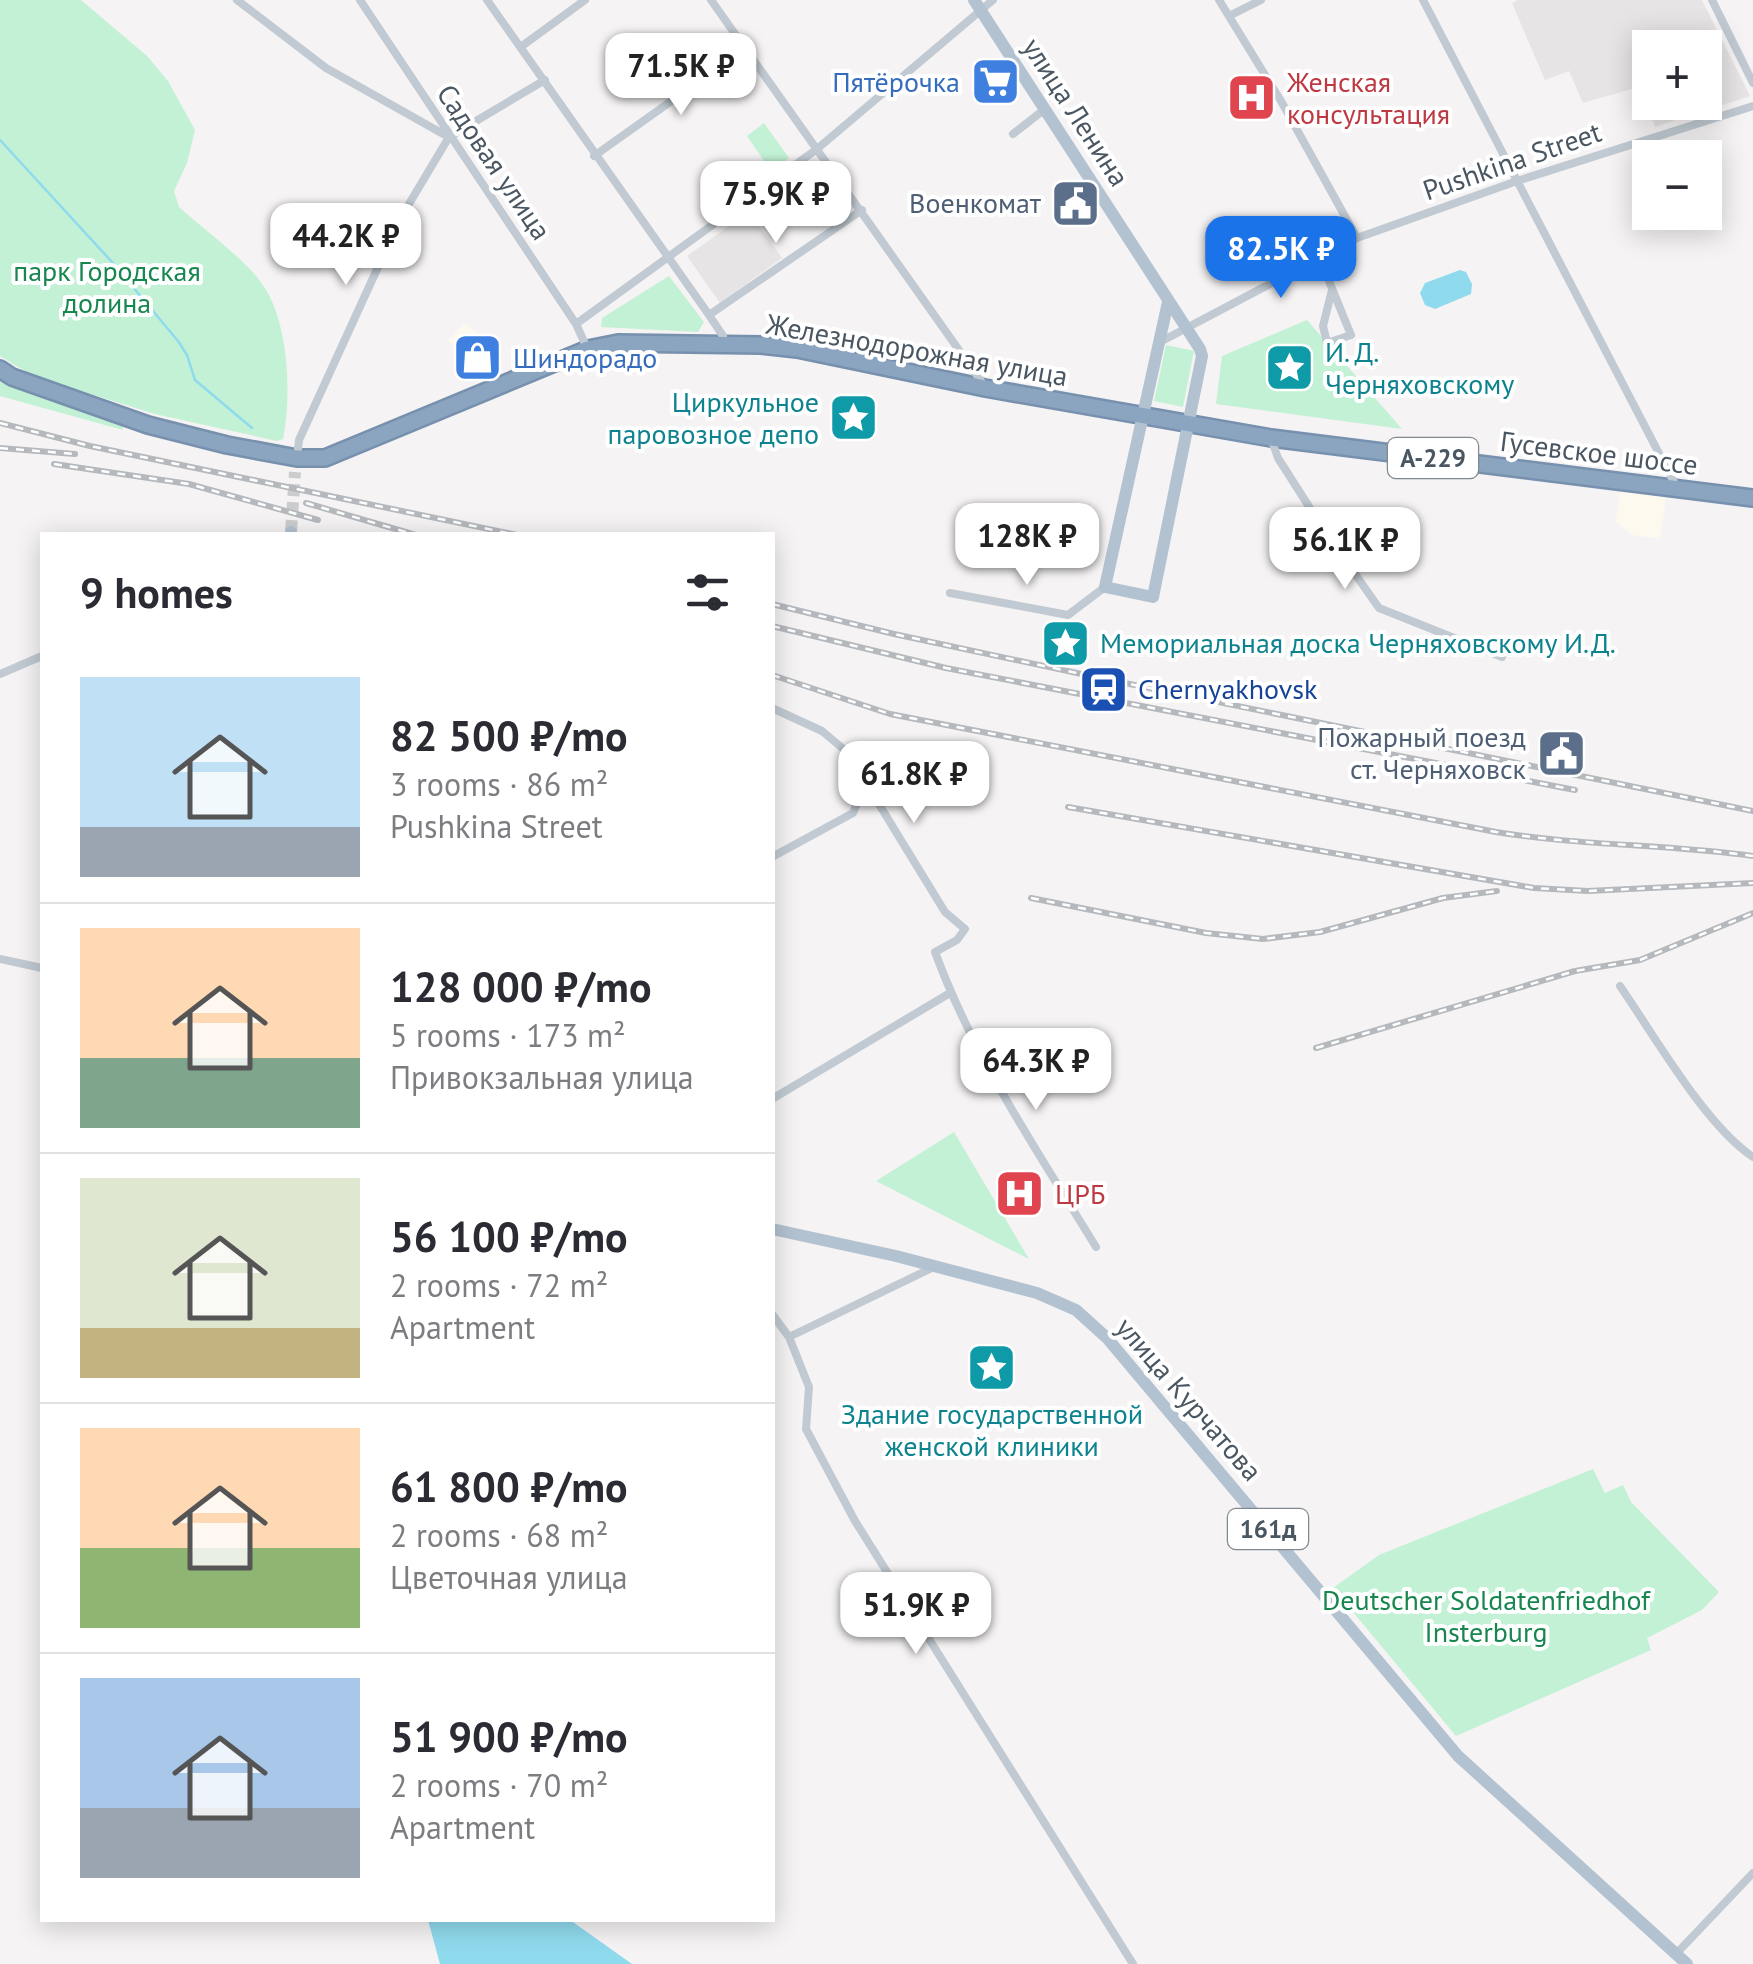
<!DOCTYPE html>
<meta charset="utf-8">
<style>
:root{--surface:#fff;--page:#f7f7f7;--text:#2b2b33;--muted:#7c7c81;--line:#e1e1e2;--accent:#1a73e8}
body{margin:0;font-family:"PT Sans",sans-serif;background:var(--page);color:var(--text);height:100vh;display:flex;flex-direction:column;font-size:38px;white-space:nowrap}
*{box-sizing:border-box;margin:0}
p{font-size:32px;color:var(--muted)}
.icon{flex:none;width:55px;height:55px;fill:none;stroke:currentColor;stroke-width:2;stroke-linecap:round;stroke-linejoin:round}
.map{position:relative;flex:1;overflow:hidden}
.details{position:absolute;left:40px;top:532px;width:735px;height:1390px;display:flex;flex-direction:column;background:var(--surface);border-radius:0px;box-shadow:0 5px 25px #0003}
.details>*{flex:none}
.buttons{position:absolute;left:1632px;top:30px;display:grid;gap:20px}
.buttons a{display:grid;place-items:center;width:90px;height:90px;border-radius:0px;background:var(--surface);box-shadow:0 5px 25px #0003;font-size:50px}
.price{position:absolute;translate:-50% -85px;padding:0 22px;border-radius:20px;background:#fff;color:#222;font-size:32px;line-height:65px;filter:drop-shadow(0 2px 5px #0008)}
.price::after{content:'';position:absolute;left:50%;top:60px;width:30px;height:22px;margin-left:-15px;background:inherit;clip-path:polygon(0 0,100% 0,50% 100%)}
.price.on{background:var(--accent);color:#fff}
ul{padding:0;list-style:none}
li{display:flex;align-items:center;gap:30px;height:250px;padding:0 40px}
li+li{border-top:2px solid var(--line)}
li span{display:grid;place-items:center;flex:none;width:280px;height:200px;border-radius:0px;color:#555}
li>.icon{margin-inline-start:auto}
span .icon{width:120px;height:120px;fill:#fffc;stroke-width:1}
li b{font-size:42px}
h2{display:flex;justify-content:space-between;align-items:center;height:120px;padding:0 40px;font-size:42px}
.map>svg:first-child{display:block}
.commercial{fill:#fdf9ef}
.education{fill:#e6e4e5;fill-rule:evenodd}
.green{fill:#c3f1d5}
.water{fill:#90daee}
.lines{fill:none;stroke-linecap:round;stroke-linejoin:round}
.stream{stroke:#90daee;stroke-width:2.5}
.primary-tunnel{stroke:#caccce;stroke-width:12;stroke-dasharray:12 6;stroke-linecap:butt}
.highway-casing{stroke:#7690ad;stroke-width:20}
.street{stroke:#c1cad2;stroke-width:8}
.primary{stroke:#b3c2d1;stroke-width:12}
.highway{stroke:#8ba5c1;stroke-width:15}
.rail-casing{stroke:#b5b8bd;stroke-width:6}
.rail{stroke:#fff;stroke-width:2.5;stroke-dasharray:8;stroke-linecap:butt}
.labels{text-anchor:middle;stroke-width:8;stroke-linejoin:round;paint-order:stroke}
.shield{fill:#fff;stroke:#808990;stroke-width:2.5}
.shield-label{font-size:25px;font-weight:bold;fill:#4a5661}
.shop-label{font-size:28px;fill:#366cbe;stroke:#fff;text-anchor:end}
.health-label{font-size:28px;fill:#be3a42;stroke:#fff;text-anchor:start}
.street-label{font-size:28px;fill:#4a5661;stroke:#fff}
.service-label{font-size:28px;fill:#4e5e75;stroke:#fff;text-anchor:end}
.park-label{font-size:28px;fill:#17864f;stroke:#fff}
.culture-label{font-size:28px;fill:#0d838f;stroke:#fff;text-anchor:start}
.transit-label{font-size:28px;fill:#164399;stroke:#fff;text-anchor:start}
</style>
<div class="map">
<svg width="1753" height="1964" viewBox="0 0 1753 1964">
<rect width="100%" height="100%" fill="#f5f3f3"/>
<path class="commercial" d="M465,323L496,349L503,364L481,373L448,341Z
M1620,492L1666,497L1660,539L1632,535L1616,522Z"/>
<path class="education" d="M1518,0H1702L1750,96L1655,127L1642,86L1583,103L1569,71L1545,80L1512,3ZM1650,48H1705V102H1650Z
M749,212L782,258L720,303L687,256Z"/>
<path class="green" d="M0,0H81L147,56L168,81L195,130L187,163L174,191L179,207C204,230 240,255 260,281C289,318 292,394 283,439L277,441L155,414L33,376L0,356Z
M764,123L789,158L771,171L747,136Z
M669,276L704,322L698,332L601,327L602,318Z
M1307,320L1402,429L1216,404L1222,356Z
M1166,345L1194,351L1183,407L1154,401Z
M0,379C40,396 81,407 122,422L123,430L0,396Z
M954,1132L1029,1259L876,1181Z
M1593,1469L1605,1493L1623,1485L1631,1502L1719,1592L1702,1610L1647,1638L1651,1650L1456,1736L1333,1588L1379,1555Z"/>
<path class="water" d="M1460,270L1466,272L1472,284L1471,294L1435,309L1425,305L1420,293L1425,283Z
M428,1920H570L632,1964H440Z"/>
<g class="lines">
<path class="stream" d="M0,140L112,262L178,341L187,355L195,380L252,428"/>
<path class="primary-tunnel" d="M291,532L295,472"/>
<defs>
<path id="highway" d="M0,369L12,377L148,425L227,445L297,458H325L588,349L618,343L761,345L797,349L985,388L1271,438L1753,498"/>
</defs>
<use href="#highway" class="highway-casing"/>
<path class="street" d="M237,0L326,68L445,135
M360,0L576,324L587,348
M487,0L709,315L723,336L724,344
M711,0L983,384
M1219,0L1281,101L1357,238
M1423,0L1677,488
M1712,0L1753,83
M1229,16L1261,0
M522,46L585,0
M1013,134L1045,109
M594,156L746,48
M1320,259L1351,335L1327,343L1323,326L1332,290
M709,315L862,210
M576,324L817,149L993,0
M1160,342L1357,238L1517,181L1753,106
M1271,438L1278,458L1322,527L1379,608L1502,657
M297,458L299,440L400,219L449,137L545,80
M950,593L1068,615L1105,587
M0,674L42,656
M772,708L822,731L847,752L945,912L965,929L957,940L935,952C974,1058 1038,1152 1096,1247
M772,857L853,813L865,784
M0,959L42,968
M1620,986C1654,1035 1705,1125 1753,1157
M772,1099L950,993
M772,1314L789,1337L809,1387L806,1429L855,1521L1133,1964
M789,1337L934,1267
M1676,1954L1753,1873"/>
<path class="primary" d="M974,0L1200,349L1202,356L1153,597L1105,587L1168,302
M291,532L292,535
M772,1229L896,1256L1037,1293L1076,1310L1107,1338L1458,1756L1687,1964"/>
<use href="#highway" class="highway"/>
<defs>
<path id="rail" d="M0,423L90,446L517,535
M0,448L75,454
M54,464L189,484L318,520
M306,503L416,535
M772,604L894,634L1105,679L1753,811
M772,626L946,668L1575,790
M772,675L890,714L1496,832C1581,846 1667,844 1753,856
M1068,807L1534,888L1588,891L1753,883
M1031,898L1206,933L1263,939L1320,932L1443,898L1497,891
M1316,1048L1575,971L1640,960L1753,913"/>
</defs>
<use href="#rail" class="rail-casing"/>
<use href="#rail" class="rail"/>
</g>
<defs>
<symbol id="supermarket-square" viewBox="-11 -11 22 22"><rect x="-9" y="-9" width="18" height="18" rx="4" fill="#3f7fe0" stroke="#fff"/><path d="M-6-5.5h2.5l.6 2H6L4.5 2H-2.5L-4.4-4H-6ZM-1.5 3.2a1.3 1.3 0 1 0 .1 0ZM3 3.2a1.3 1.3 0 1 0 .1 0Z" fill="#fff"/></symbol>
<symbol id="hospital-square" viewBox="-11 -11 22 22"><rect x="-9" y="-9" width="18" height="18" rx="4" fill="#e0444e" stroke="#fff"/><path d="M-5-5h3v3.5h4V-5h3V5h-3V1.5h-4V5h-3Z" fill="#fff"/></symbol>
<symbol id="civic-square" viewBox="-11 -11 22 22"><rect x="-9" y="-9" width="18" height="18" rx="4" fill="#5c6f8a" stroke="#fff"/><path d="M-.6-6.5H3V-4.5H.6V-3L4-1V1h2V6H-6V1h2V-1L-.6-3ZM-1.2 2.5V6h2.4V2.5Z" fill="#fff"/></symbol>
<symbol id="shop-square" viewBox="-11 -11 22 22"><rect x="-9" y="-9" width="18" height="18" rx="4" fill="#3f7fe0" stroke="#fff"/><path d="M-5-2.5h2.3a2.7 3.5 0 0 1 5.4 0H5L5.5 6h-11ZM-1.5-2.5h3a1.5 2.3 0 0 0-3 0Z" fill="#fff"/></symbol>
<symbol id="sight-square" viewBox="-11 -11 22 22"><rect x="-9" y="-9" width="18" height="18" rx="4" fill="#0f9aa8" stroke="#fff"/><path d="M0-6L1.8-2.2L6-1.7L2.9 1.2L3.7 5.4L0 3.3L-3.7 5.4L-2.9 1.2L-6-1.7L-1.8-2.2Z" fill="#fff"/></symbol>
<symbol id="station-square" viewBox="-11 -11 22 22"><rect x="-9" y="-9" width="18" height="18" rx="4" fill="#1a4fb4" stroke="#fff"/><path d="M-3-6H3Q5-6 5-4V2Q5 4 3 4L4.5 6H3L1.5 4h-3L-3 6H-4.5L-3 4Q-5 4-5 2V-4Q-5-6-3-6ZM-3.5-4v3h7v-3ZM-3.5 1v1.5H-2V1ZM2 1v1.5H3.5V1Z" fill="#fff"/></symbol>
</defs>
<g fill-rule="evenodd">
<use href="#supermarket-square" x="968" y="54" width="55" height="55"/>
<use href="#hospital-square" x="1224" y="70" width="55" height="55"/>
<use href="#civic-square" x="1048" y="176" width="55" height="55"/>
<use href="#shop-square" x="450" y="330" width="55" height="55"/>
<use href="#sight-square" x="1262" y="340" width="55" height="55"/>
<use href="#sight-square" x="826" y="390" width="55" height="55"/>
<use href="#sight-square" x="1038" y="616" width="55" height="55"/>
<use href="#station-square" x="1076" y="662" width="55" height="55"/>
<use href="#civic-square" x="1534" y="726" width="55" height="55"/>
<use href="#hospital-square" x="992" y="1166" width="55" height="55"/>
<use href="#sight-square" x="964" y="1340" width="55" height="55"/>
</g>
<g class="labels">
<g class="shield">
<rect x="1388" y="438" width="90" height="40" rx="8"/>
<rect x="1228" y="1509" width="80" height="40" rx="8"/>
</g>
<g class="shield-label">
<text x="1433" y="467">А-229</text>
<text x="1268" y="1538">161д</text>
</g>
<g class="shop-label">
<text x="960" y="92">Пятёрочка</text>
<text x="513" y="368" text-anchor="start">Шиндорадо</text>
</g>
<g class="health-label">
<text x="1287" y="92">Женская<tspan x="1287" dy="32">консультация</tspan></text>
<text x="1055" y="1204">ЦРБ</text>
</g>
<g class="street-label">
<text transform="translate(1076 112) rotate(57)" y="10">улица Ленина</text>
<text transform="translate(1512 161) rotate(-19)" y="10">Pushkina Street</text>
<text transform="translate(494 162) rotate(56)" y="10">Садовая улица</text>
<text transform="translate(917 350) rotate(10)" y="10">Железнодорожная улица</text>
<text transform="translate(1599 453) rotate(7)" y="10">Гусевское шоссе</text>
<text transform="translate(1189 1399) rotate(49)" y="10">улица Курчатова</text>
</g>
<g class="service-label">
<text x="1041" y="213">Военкомат</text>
<text x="1526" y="747">Пожарный поезд<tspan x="1526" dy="32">ст. Черняховск</tspan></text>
</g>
<g class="park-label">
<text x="107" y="281">парк Городская<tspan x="107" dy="32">долина</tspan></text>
<text x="1486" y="1610">Deutscher Soldatenfriedhof<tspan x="1486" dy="32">Insterburg</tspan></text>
</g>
<g class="culture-label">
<text x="1325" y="362">И. Д.<tspan x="1325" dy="32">Черняховскому</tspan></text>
<text x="819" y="412" text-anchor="end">Циркульное<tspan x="819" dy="32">паровозное депо</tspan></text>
<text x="1100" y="653">Мемориальная доска Черняховскому И.Д.</text>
<text x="992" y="1424" text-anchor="middle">Здание государственной<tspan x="992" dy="32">женской клиники</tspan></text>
</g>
<g class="transit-label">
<text x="1138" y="699">Chernyakhovsk</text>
</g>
</g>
</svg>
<div class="buttons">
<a>+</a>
<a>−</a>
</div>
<b class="price" style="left:681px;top:118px">71.5K ₽</b>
<b class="price" style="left:776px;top:246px">75.9K ₽</b>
<b class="price" style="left:346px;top:288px">44.2K ₽</b>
<b class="price on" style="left:1281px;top:301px">82.5K ₽</b>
<b class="price" style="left:1027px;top:588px">128K ₽</b>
<b class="price" style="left:1345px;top:592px">56.1K ₽</b>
<b class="price" style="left:914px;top:826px">61.8K ₽</b>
<b class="price" style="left:1036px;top:1113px">64.3K ₽</b>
<b class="price" style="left:916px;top:1657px">51.9K ₽</b>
<section class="details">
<h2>9 homes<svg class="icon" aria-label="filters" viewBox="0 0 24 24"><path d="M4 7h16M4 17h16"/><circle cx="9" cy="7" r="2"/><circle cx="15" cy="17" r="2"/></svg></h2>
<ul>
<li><span style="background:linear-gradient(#bfe0f5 75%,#9aa5b1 0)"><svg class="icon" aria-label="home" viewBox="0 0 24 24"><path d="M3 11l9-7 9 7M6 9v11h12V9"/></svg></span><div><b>82 500 ₽/mo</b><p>3 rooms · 86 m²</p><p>Pushkina Street</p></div></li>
<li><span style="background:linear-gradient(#ffd9b3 65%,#7fa58c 0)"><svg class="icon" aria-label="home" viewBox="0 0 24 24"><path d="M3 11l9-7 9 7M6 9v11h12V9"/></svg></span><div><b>128 000 ₽/mo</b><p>5 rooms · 173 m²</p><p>Привокзальная улица</p></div></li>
<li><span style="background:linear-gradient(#dfe7d0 75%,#c2b280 0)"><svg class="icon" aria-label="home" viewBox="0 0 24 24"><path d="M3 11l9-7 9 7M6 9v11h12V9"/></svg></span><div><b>56 100 ₽/mo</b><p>2 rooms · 72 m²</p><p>Apartment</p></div></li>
<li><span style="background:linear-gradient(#ffd9b3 60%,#8fb573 0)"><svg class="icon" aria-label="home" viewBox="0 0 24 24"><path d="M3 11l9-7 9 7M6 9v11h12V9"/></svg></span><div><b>61 800 ₽/mo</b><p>2 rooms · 68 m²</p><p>Цветочная улица</p></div></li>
<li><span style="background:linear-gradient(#a9c7e8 65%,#9aa5b1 0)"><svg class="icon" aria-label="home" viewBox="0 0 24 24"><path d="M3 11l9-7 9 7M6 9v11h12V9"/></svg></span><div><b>51 900 ₽/mo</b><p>2 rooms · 70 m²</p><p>Apartment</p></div></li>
</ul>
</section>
</div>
